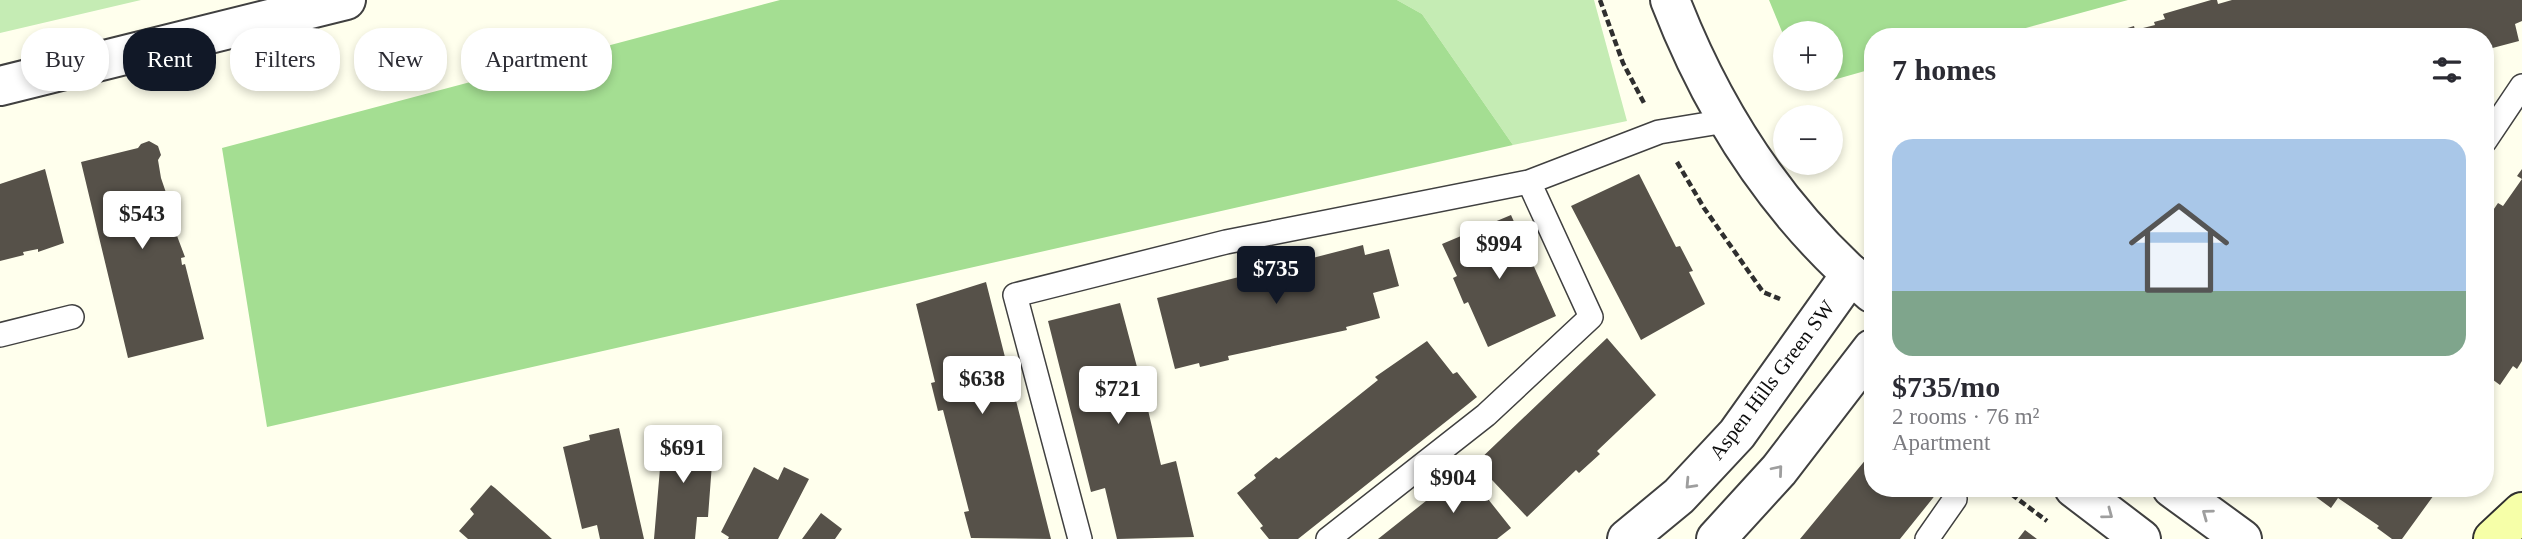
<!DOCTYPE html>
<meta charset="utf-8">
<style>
:root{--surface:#fff;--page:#f2f2f3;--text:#2b2b33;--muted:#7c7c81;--line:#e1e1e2;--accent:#111827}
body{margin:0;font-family:Georgia,serif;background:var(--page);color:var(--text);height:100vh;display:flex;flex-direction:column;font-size:26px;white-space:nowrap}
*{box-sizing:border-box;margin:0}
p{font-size:23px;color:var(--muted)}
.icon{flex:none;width:38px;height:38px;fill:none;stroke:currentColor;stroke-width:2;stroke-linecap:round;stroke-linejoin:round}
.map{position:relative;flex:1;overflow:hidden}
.panel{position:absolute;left:1864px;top:28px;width:630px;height:469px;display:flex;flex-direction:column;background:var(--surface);border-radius:28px;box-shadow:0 4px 10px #0003}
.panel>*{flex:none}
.hud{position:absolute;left:21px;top:28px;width:665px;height:63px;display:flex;gap:14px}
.buttons{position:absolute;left:1773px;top:21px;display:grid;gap:14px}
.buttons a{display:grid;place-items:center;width:70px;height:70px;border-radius:50%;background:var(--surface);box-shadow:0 4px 10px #0003;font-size:35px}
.price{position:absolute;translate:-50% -60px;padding:0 16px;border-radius:7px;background:#fff;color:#222;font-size:23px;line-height:46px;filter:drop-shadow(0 2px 4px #0008)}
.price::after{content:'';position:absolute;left:50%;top:42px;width:21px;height:16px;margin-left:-10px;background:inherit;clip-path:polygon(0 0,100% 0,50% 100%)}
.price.selected{background:var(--accent);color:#fff}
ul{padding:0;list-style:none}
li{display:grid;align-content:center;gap:14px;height:371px;padding:0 28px}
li+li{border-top:2px solid var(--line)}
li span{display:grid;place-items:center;height:217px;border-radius:21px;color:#555}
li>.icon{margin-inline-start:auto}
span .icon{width:126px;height:126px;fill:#fffc;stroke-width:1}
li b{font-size:30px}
h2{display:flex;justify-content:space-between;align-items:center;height:84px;padding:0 28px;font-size:30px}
.tag{padding:0 24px;border-radius:28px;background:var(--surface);box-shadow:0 4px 10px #0003;font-size:24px;line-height:63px}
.tag.selected{background:var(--accent);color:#fff}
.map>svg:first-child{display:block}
.green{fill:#c5ecb4}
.forest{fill:#a4de92}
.building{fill:#565149}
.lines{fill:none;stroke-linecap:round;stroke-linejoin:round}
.service-casing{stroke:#404040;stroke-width:26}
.minor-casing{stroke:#404040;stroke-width:42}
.tertiary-casing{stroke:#404040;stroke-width:42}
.secondary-casing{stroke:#2f2f2f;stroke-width:42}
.path{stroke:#2f2f2f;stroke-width:4.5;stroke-dasharray:7 3.5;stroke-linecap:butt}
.service{stroke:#fff;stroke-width:23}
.minor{stroke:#fff;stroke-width:38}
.tertiary{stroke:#fff;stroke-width:38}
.secondary{stroke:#f6ffa8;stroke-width:38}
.oneway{stroke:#9e9e9e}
.labels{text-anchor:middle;stroke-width:7;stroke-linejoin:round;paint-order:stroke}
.street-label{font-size:21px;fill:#0d0d0d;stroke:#fff}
</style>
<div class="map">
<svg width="2522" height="539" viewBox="0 0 2522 539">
<rect width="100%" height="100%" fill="#ffffed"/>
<path class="green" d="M0,0H141L0,33Z
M1397,0H1594L1627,121L1513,145L1422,14Z"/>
<path class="forest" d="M780,0H1397L1422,14L1513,145L267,427L222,148Z
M1769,0H2128L1993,37H1872V69L1805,88L1801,79H1830V33H1785V39Z"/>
<path class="building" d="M2211,0H2217L2218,4L2232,0H2522V21L2515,24L2519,41L2485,50V37H2098L2134,26L2135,30L2155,25L2154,22L2165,19L2163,14Z
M149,141L158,146L161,155L158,160L161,178L175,219L171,220L185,257L181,258L182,265L185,264L204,339L128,358L81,162L138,148L141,144Z
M45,169L64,243L38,252V249L23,252L24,255L0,261V184Z
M2522,169V361L2517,369L2513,366L2500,385L2485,374V222L2498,203L2503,206L2522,179L2517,176Z
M1639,174L1676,247L1680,246L1693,271L1689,272L1705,304L1641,340L1571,206Z
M1511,215L1556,316L1488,347L1468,302L1464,304L1453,278L1457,276L1442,244Z
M1363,245L1365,255L1389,249L1399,286L1373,293L1380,318L1346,327L1347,330L1228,356L1229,360L1200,367L1199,363L1175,369L1157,298Z
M986,282L1051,539L971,538L964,512L969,511L943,410L938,411L931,383L935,382L916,304Z
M1120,303L1141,382L1145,381L1151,408L1148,410L1161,465L1176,461L1194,537L1117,539L1105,488L1091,492L1048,321Z
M1607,338L1656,395L1597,451L1600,454L1579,473L1576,470L1527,517L1476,463Z
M1427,341L1453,374L1457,372L1477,397L1298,539H1269L1260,528L1263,526L1237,493L1256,478L1254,475L1276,457L1279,459L1378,380L1375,377Z
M619,428L644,539H600L597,525L582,529L563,447L590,440L589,435Z
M663,433L714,437L708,517H697L695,539H654Z
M1872,452V488H1941L1900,539H1800Z
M754,467L778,480L784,467L809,479L778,539H728L729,537L721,532Z
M1465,470L1511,528L1497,539H1378Z
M491,485L495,488L552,539H468L459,531L474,514L470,509Z
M2310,488H2439L2402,539H2392L2377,528L2379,526L2338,498L2331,508L2308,491Z
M821,513L842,529L835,539H802Z
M2025,530L2037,539H2018Z"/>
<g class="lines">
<defs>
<path id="service" d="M2485,141L2522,86
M0,335L72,317
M1080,539L1015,295L1226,242L1529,182L1659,132L1726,121
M1328,539L1486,415L1591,317L1529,182
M1927,539L1955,499"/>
<path id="minor" d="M0,86L346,0
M1627,539L1679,496L1737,434L1851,274
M1716,539L1779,470L1872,349"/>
<path id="tertiary" d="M1670,0C1714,114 1779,214 1872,293
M2074,488L2141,539
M2172,488L2242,539"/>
<path id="secondary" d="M2493,539L2522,512"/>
</defs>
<use href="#service" class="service-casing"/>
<use href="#minor" class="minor-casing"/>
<use href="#tertiary" class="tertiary-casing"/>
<use href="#secondary" class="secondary-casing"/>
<path class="path" d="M1600,0L1623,63L1644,103
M1677,162L1704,208L1763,292L1780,299
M2003,488L2047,521"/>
<use href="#service" class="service"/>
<use href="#minor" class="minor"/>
<use href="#tertiary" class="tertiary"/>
<use href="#secondary" class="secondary"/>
</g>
<defs><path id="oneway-chevron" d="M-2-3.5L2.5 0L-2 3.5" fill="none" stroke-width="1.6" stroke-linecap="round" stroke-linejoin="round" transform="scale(1.75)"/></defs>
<g class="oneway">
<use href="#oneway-chevron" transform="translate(1778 470) rotate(-50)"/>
<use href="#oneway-chevron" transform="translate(1690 484) rotate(133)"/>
<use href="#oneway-chevron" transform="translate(2108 514) rotate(37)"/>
<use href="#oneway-chevron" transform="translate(2207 514) rotate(-144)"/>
</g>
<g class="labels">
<g class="street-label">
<text transform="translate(1772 380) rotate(-53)" y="7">Aspen Hills Green SW</text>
</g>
</g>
</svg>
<div class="buttons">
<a>+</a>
<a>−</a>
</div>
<b class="price" style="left:142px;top:251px">$543</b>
<b class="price" style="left:1499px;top:281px">$994</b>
<b class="price selected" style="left:1276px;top:306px">$735</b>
<b class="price" style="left:982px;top:416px">$638</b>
<b class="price" style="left:1118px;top:426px">$721</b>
<b class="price" style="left:683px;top:485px">$691</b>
<b class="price" style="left:1453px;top:515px">$904</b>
<div class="hud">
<a class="tag">Buy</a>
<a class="tag selected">Rent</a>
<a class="tag">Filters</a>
<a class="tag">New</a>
<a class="tag">Apartment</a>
</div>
<section class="panel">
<h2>7 homes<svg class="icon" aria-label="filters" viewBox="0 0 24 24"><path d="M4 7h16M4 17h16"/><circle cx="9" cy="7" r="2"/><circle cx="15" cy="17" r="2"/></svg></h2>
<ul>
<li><span style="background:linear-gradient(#a9c7e8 70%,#7fa58c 0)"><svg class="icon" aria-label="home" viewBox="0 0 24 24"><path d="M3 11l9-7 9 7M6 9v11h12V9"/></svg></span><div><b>$735/mo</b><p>2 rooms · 76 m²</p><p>Apartment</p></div></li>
</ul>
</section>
</div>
